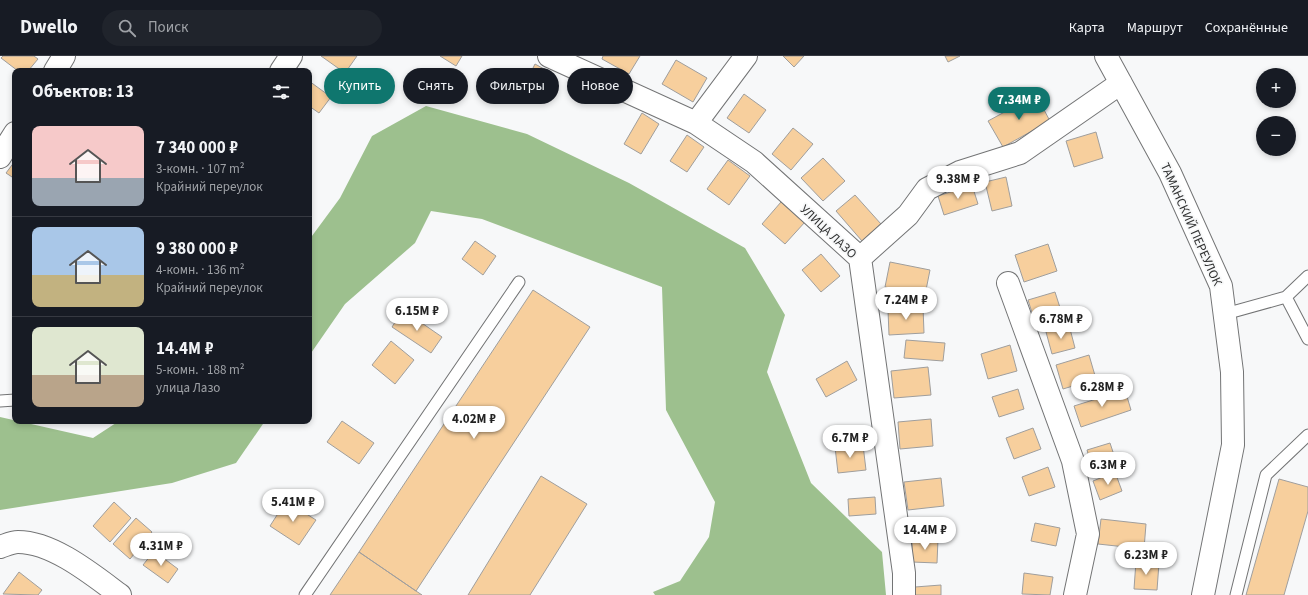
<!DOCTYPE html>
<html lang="ru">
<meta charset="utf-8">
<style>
:root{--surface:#171b24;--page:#20242c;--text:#f1f3f6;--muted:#9ea1a6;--line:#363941;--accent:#0f766e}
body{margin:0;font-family:"Source Sans 3",sans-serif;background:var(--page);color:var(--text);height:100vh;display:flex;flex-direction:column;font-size:15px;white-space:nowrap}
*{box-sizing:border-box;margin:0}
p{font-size:13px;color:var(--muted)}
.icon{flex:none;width:22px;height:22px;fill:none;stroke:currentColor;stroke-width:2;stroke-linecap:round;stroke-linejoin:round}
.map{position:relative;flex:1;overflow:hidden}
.drawer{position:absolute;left:12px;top:12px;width:300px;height:356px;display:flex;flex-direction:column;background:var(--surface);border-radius:8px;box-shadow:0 2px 6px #0003}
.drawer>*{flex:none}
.top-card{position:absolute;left:324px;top:12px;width:380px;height:36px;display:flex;gap:8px}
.fabs{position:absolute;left:1256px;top:12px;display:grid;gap:8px}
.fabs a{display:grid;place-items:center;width:40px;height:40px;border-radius:50%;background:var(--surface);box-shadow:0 2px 6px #0003;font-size:20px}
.price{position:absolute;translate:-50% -34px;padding:0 9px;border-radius:14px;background:#fff;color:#222;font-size:13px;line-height:26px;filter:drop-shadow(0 1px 2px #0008)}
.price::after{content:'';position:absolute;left:50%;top:24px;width:12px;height:9px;margin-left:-6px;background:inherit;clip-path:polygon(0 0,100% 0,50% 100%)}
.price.active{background:var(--accent);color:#fff}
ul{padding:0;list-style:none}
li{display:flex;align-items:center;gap:12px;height:100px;padding:0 20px}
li+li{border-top:1px solid var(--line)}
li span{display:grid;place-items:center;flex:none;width:112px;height:80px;border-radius:8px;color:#555}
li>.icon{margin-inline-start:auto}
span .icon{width:48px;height:48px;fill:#fffc;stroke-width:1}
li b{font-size:17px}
h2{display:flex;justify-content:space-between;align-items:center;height:48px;padding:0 20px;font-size:17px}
.tag{padding:0 14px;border-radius:18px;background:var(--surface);box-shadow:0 2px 6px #0003;font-size:14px;line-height:36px}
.tag.active{background:var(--accent);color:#fff}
header{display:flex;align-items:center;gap:24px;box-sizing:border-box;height:56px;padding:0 20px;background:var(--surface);border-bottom:1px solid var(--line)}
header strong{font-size:19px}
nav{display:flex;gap:22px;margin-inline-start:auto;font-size:14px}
.search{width:280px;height:36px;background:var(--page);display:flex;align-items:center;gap:10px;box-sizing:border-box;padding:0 14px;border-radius:22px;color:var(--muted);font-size:15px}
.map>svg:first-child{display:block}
.forest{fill:#9dc08e}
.building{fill:#f7cf9d;stroke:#9f9e9d}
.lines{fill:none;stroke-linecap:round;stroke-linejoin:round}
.service-casing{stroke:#737475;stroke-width:13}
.minor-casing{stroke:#737475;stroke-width:24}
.service{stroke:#fff;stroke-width:11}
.minor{stroke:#fff;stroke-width:22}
.labels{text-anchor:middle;stroke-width:3.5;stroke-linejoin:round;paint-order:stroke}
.street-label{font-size:13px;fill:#313232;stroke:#f7f8f9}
</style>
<header>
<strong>Dwello</strong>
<div class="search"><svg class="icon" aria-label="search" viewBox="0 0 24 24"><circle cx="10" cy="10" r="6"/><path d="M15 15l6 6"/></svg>Поиск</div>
<nav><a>Карта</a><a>Маршрут</a><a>Сохранённые</a></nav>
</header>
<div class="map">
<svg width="1308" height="539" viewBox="0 0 1308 539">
<rect width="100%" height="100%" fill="#f7f8f9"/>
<path class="forest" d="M426,50L527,78L629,127L745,192L785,259L767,316L811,427L882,496L886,539H655L653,536L680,525L709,481L715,446L666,354L662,231L482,163L431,155L415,187L345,248L309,300V184L340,142L372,80Z
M0,361L93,382L119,365H265L236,407L172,427L0,454Z"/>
<path class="building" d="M3,0H34L38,3L28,15H18L1,2Z
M321,0H357L345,17Z
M440,0H462L456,10Z
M603,0H640L629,18L602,3Z
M783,0H804L794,11Z
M945,0H960L948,6Z
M676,4L707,22L693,46L662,28Z
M535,8L555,19L541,46L521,36Z
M309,25L331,41L319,57L309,50Z
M744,38L766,54L749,77L727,62Z
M1036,39L1050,65L1003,91L988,65Z
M642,57L659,68L641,98L624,88Z
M793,72L813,88L791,114L772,98Z
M1096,76L1103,102L1074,111L1066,85Z
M687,79L704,91L687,116L670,105Z
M823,102L845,125L823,145L801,122Z
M728,104L750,120L729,149L707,133Z
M15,105V123L6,117Z
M1006,121L1012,150L992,155L985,126Z
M972,129L978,148L944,159L938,140Z
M855,139L881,168L862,185L836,155Z
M781,146L805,166L785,188L762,168Z
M475,185L496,200L483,219L462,203Z
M1048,188L1057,215L1024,226L1015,199Z
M821,198L840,220L821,236L802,214Z
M890,206L930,214L925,239L885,231Z
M533,234L590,271L416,535L359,496Z
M1055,236L1063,261L1036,269L1028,244Z
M923,251L924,277L889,279L888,254Z
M403,254L442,281L431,297L392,271Z
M1069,269L1075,292L1052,298L1046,276Z
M906,284L945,287L943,305L904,302Z
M391,285L414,304L395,328L372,309Z
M1010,289L1017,315L988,323L981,298Z
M1089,299L1096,323L1063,333L1056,309Z
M847,305L857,324L826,341L816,323Z
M928,311L931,339L894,342L891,315Z
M1018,333L1024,353L999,361L992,341Z
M1125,334L1131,354L1081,371L1074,350Z
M931,363L933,390L900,393L898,366Z
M342,365L374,387L359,408L327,386Z
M1033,372L1041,393L1014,403L1006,382Z
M1110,387L1117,408L1093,415L1087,394Z
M863,389L866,414L838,417L835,391Z
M1048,411L1055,431L1029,440L1022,421Z
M1115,416L1122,435L1100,444L1093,425Z
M541,420L587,448L530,539H468Z
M941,422L944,450L908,454L904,426Z
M1279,423L1308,431V455L1284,539H1246Z
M875,441L876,458L849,460L848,443Z
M286,445L316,464L299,489L270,470Z
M114,446L131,462L110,486L93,470Z
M136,462L152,476L130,503L113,488Z
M1101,463L1146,468L1144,493L1098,488Z
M1035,467L1060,472L1056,490L1031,485Z
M912,483H938L937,507L912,506Z
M154,495L178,513L168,527L143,509Z
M359,496L416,535L422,539H330Z
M1136,505L1159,507L1157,534L1134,533Z
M19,516L42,534L38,539L3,538Z
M1024,517L1053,521L1050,539L1022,538Z
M941,529V539H915V531Z"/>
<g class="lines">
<defs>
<path id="service" d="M1286,241L1308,283
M1225,258L1286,241L1308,220
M0,345L15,344
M305,539L519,226
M1236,539L1266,419L1308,379"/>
<path id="minor" d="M549,0L696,67L754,106L860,202L904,517V539
M1106,0L1170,117L1221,230L1232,316L1233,389L1203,539
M55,15L64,0
M281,15L291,0
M696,67L746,0
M0,101L15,77
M860,202L908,159L927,133L960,116L1020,97L1121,27
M1008,227L1073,405L1088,478L1075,539
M0,491C6,489 12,486 18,486C53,486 93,519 120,539"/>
</defs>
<use href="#service" class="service-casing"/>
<use href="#minor" class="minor-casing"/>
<use href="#service" class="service"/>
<use href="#minor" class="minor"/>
</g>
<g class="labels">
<g class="street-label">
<text transform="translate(1192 168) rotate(66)" y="5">ТАМАНСКИЙ ПЕРЕУЛОК</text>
<text transform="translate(829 175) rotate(43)" y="5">УЛИЦА ЛАЗО</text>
</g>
</g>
</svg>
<div class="fabs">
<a>+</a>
<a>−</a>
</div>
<b class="price active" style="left:1019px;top:65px">7.34M ₽</b>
<b class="price" style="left:958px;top:144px">9.38M ₽</b>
<b class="price" style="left:906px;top:265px">7.24M ₽</b>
<b class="price" style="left:417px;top:276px">6.15M ₽</b>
<b class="price" style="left:1061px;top:284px">6.78M ₽</b>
<b class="price" style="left:1102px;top:352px">6.28M ₽</b>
<b class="price" style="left:474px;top:384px">4.02M ₽</b>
<b class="price" style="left:850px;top:403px">6.7M ₽</b>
<b class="price" style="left:1108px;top:430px">6.3M ₽</b>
<b class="price" style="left:293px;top:467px">5.41M ₽</b>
<b class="price" style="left:925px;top:495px">14.4M ₽</b>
<b class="price" style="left:161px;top:511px">4.31M ₽</b>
<b class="price" style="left:1146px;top:520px">6.23M ₽</b>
<div class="top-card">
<a class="tag active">Купить</a>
<a class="tag">Снять</a>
<a class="tag">Фильтры</a>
<a class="tag">Новое</a>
</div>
<section class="drawer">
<h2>Объектов: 13<svg class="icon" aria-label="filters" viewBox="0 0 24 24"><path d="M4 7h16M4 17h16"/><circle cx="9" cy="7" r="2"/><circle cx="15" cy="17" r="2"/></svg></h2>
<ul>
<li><span style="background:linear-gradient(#f6c9c9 65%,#9aa5b1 0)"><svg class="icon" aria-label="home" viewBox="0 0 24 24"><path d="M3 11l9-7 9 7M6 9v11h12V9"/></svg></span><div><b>7 340 000 ₽</b><p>3-комн. · 107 m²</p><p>Крайний переулок</p></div></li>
<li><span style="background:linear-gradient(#a9c7e8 60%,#c2b280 0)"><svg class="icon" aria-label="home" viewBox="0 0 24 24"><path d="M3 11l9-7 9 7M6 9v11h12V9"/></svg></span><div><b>9 380 000 ₽</b><p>4-комн. · 136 m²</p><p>Крайний переулок</p></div></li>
<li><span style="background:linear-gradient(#dfe7d0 60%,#b9a48a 0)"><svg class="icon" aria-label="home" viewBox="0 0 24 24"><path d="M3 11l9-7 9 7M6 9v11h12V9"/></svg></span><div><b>14.4M ₽</b><p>5-комн. · 188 m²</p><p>улица Лазо</p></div></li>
</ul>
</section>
</div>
